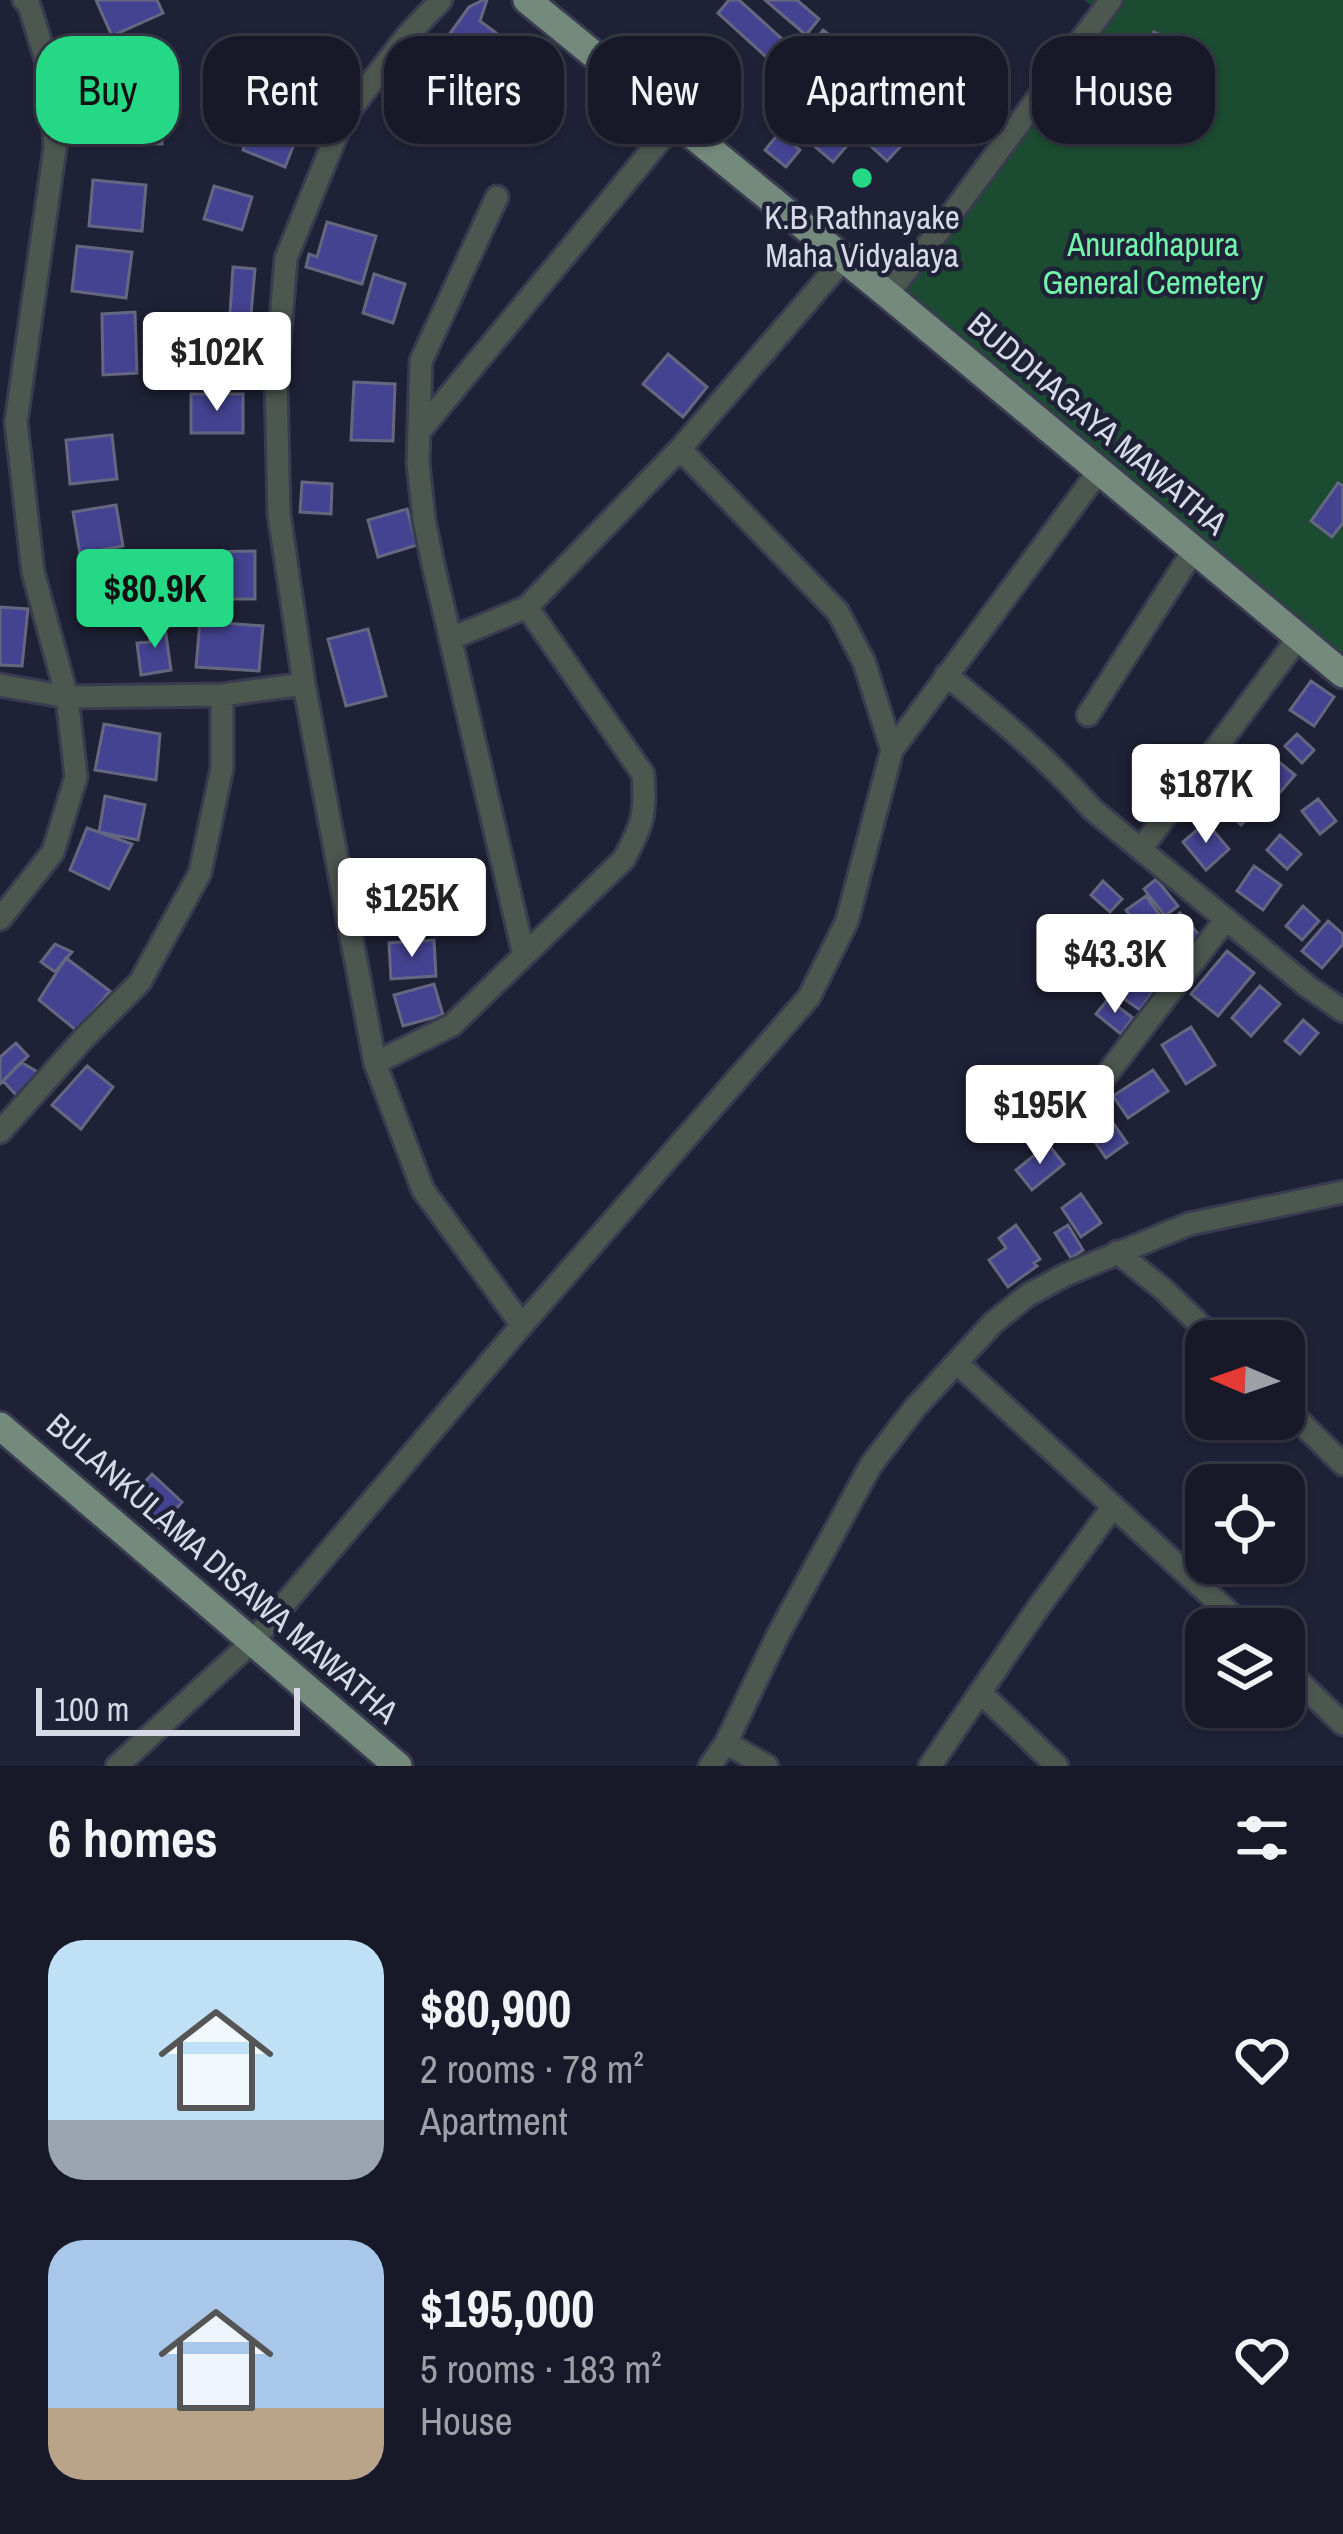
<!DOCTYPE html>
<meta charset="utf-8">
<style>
:root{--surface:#171928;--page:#242634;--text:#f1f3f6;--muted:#9ea0a8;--line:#363845;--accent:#25d886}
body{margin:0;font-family:"Archivo Narrow",sans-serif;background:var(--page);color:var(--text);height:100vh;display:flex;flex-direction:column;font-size:45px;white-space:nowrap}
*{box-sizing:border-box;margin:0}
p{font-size:39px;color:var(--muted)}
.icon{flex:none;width:66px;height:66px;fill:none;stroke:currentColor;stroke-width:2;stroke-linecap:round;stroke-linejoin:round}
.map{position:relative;height:1766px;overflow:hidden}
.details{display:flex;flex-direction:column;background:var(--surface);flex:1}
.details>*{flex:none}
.top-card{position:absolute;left:36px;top:36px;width:1272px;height:108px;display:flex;gap:24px}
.needle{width:78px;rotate:272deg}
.tools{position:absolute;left:1185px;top:1320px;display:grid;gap:24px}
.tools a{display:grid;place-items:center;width:120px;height:120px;border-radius:24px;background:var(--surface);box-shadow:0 3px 9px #0004,0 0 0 3px var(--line);font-size:60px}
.scale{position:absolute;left:36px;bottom:30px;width:264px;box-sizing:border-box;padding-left:12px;border:6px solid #d7d9e7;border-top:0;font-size:33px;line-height:42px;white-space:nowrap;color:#d7d9e7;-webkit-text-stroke:9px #1f2136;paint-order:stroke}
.price{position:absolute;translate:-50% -102px;padding:0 27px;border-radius:12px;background:#fff;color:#222;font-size:39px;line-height:78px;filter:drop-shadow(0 3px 6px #0008)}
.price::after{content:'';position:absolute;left:50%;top:72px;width:36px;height:27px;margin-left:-18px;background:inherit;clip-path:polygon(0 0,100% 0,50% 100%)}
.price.active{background:var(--accent);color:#111}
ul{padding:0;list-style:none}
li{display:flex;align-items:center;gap:36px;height:300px;padding:0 48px}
li span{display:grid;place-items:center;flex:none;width:336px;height:240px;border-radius:36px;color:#555}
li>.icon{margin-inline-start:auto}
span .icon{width:144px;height:144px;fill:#fffc;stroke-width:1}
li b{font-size:51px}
h2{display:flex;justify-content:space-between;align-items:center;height:144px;padding:0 48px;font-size:51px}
.pill{padding:0 42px;border-radius:36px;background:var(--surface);box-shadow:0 3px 9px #0004,0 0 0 3px var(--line);font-size:42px;line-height:108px}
.pill.active{background:var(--accent);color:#111}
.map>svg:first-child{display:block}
.green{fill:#1b4b31}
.building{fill:#444392;stroke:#656780;stroke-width:3}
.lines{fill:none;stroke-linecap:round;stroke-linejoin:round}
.minor-casing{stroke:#393b4f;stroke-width:27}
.major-casing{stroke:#393b4f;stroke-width:33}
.minor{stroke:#4c5750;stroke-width:21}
.major{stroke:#748a7c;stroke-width:27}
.poi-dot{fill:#25d886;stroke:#1f2136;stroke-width:4.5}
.labels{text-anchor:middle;stroke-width:9;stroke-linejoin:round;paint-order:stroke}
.poi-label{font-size:33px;fill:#d7d9e7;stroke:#1f2136}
.park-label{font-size:33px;fill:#72f5ab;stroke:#1f2136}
.street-label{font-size:33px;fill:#d7d9e7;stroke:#1f2136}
</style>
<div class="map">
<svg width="1343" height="1766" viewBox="0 0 1343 1766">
<rect width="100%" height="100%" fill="#1f2136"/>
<path class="green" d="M1084,0H1343V670L887,294L1100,11Z"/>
<path class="building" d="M96,0H157L163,13L112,36Z
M483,0H487L480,21L496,33L489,71L446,39L469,7Z
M729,0H739L792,48L776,66L718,13Z
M765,0H797L819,19L806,35Z
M823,30L898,87L886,104L811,46Z
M1154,32L1165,37L1194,64L1162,109L1122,80Z
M948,61L961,75L945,90L932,76Z
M812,68L873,116L859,133L799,85Z
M923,75L946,98L887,161L863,139Z
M791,91L851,141L833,162L774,112Z
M93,105L162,106V144L93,143Z
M258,112L300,129L285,167L243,150Z
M779,133L800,150L786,167L765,150Z
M93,180L146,185L142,231L89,226Z
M214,186L252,197L242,230L204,219Z
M327,222L376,236L362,284L306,267L309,254L317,257Z
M77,246L132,252L126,298L72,291Z
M233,267L255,269L251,315L230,314Z
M374,274L405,284L393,323L363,313Z
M135,312L137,373L103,375L102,314Z
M226,340L247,344L242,376L221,373Z
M668,354L707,387L683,417L643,384Z
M354,382L395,384L393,441L351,440Z
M191,394H243V433H191Z
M112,435L117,479L70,484L66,440Z
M302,482L332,484L331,514L300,512Z
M1338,483L1343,486V523L1332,537L1311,521Z
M116,505L123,546L80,554L73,512Z
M407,509L417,545L378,557L368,520Z
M255,551V599H192V589H181V572H195L194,552Z
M0,607L28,609L22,666L0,665Z
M164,621L171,670L141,675L137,643L150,642L148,623Z
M200,621L263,626L259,671L196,667Z
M368,629L386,696L346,706L328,639Z
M1311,681L1334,697L1314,726L1290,710Z
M104,724L160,734L156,780L95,770Z
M1297,734L1314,750L1302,763L1285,746Z
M1279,762L1295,775L1271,803L1256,790Z
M1235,791L1255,811L1241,825L1221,805Z
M105,796L145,805L138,840L99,832Z
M1318,799L1336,821L1320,834L1302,811Z
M1206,822L1229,849L1206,870L1183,842Z
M87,828L132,844L109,889L70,870Z
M1280,835L1301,854L1287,869L1267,850Z
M1254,866L1281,885L1263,910L1237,891Z
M1156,879L1178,906L1165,916L1144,889Z
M1103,881L1122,899L1110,912L1091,895Z
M1146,896L1164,921L1145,935L1126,910Z
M1303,906L1319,921L1302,940L1286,926Z
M1180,913L1201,937L1170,965L1149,942Z
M1328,921L1343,934V944L1322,968L1302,951Z
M434,940L436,976L391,979L389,943Z
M55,944L72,952L55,972L41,962Z
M1227,951L1254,973L1218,1016L1191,994Z
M66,958L110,991L77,1031L39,1000Z
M1138,964L1161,980L1140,1010L1117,994Z
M434,984L443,1015L403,1026L394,995Z
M1260,986L1280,1004L1251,1036L1232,1018Z
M1108,999L1133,1018L1121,1034L1096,1014Z
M1303,1020L1318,1033L1300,1054L1285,1041Z
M1191,1027L1215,1065L1186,1084L1162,1045Z
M16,1043L28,1056L0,1084V1057Z
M21,1062L41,1074L19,1098L3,1081Z
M87,1066L113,1087L81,1129L52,1105Z
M1153,1070L1168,1091L1128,1118L1113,1096Z
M1102,1107L1127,1143L1106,1158L1081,1122Z
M1048,1144L1064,1164L1032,1190L1016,1170Z
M1081,1194L1101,1223L1081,1237L1062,1208Z
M1016,1225L1040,1259L1034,1263L1037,1266L1008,1287L989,1260L1006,1248L999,1238Z
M1068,1225L1083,1250L1071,1258L1055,1233Z
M152,1474L182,1502L159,1528L127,1501Z"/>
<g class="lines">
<defs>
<path id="minor" d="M441,0L407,36L343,119L286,258L276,380L279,514L304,684L375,1063L423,1190L522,1325
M497,197L421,361L418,463L424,520L433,564L524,955
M887,294L936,235L1111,0
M419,432L676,121
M680,449L838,612L864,662L892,750
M452,638L527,607L680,449L844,259
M946,675C998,717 1048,759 1093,810L1307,986L1343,1011
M0,685L67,697L222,695L304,684
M1088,715L1194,550
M1141,849L1299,637
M0,919L53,852L76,777L67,697L33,572L16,422L55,148L52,79L29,5L24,0
M375,1063L452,1025L624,859C643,824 646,814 643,774L527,607
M1091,1095L1226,919
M0,1132L84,1038L140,982L200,873L222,768V695
M1117,1252L1164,1290L1217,1341
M958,1364L1247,1629
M1284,1406L1343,1464
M1284,1667L1343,1724
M980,1692L1057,1766
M726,1743L767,1766
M117,1766L253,1641L522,1325L809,997L847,921L892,750L1099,471
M710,1766L726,1743L778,1635L871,1465L914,1409L994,1322L1028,1295L1065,1275L1189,1224L1343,1192
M930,1766L1038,1608L1112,1508"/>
<path id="major" d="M527,0L887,294L1343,674
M0,1426L398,1766"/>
</defs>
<use href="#minor" class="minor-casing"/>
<use href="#major" class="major-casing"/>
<use href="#minor" class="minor"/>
<use href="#major" class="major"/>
</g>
<circle class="poi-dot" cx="862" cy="178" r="12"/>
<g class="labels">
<g class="poi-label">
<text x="862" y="229">K.B Rathnayake<tspan x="862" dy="38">Maha Vidyalaya</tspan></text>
</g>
<g class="park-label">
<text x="1153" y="256">Anuradhapura<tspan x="1153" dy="38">General Cemetery</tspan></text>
</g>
<g class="street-label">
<text transform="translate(1098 423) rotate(40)" y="12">BUDDHAGAYA MAWATHA</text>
<text transform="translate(223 1568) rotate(41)" y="12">BULANKULAMA DISAWA MAWATHA</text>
</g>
</g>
</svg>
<div class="tools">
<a><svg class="needle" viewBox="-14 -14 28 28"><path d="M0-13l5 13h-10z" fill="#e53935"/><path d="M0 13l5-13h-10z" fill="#9ea0a8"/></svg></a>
<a><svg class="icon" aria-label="locate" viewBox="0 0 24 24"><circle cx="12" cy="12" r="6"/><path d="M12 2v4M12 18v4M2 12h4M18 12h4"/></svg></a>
<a><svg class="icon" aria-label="layers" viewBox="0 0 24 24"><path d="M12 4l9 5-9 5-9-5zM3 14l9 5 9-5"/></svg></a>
</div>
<div class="scale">100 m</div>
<b class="price" style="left:217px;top:414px">$102K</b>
<b class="price active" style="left:155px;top:651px">$80.9K</b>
<b class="price" style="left:1206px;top:846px">$187K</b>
<b class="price" style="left:412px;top:960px">$125K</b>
<b class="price" style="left:1115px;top:1016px">$43.3K</b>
<b class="price" style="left:1040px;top:1167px">$195K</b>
<div class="top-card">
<a class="pill active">Buy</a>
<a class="pill">Rent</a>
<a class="pill">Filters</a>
<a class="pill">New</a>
<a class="pill">Apartment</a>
<a class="pill">House</a>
</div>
</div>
<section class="details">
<h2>6 homes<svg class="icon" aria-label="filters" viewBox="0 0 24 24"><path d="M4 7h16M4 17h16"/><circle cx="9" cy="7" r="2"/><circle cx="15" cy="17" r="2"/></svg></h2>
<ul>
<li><span style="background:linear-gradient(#bfe0f5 75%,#9aa5b1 0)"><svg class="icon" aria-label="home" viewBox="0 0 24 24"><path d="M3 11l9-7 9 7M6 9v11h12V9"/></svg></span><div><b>$80,900</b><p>2 rooms · 78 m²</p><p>Apartment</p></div><svg class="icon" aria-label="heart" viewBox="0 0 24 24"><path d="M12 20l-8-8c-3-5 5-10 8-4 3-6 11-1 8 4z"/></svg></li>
<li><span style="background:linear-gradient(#a9c7e8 70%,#b9a48a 0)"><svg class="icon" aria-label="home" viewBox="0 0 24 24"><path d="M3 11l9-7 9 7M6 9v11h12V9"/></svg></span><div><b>$195,000</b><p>5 rooms · 183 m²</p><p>House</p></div><svg class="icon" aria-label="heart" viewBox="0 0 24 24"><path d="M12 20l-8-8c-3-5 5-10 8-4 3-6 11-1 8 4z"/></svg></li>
</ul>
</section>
